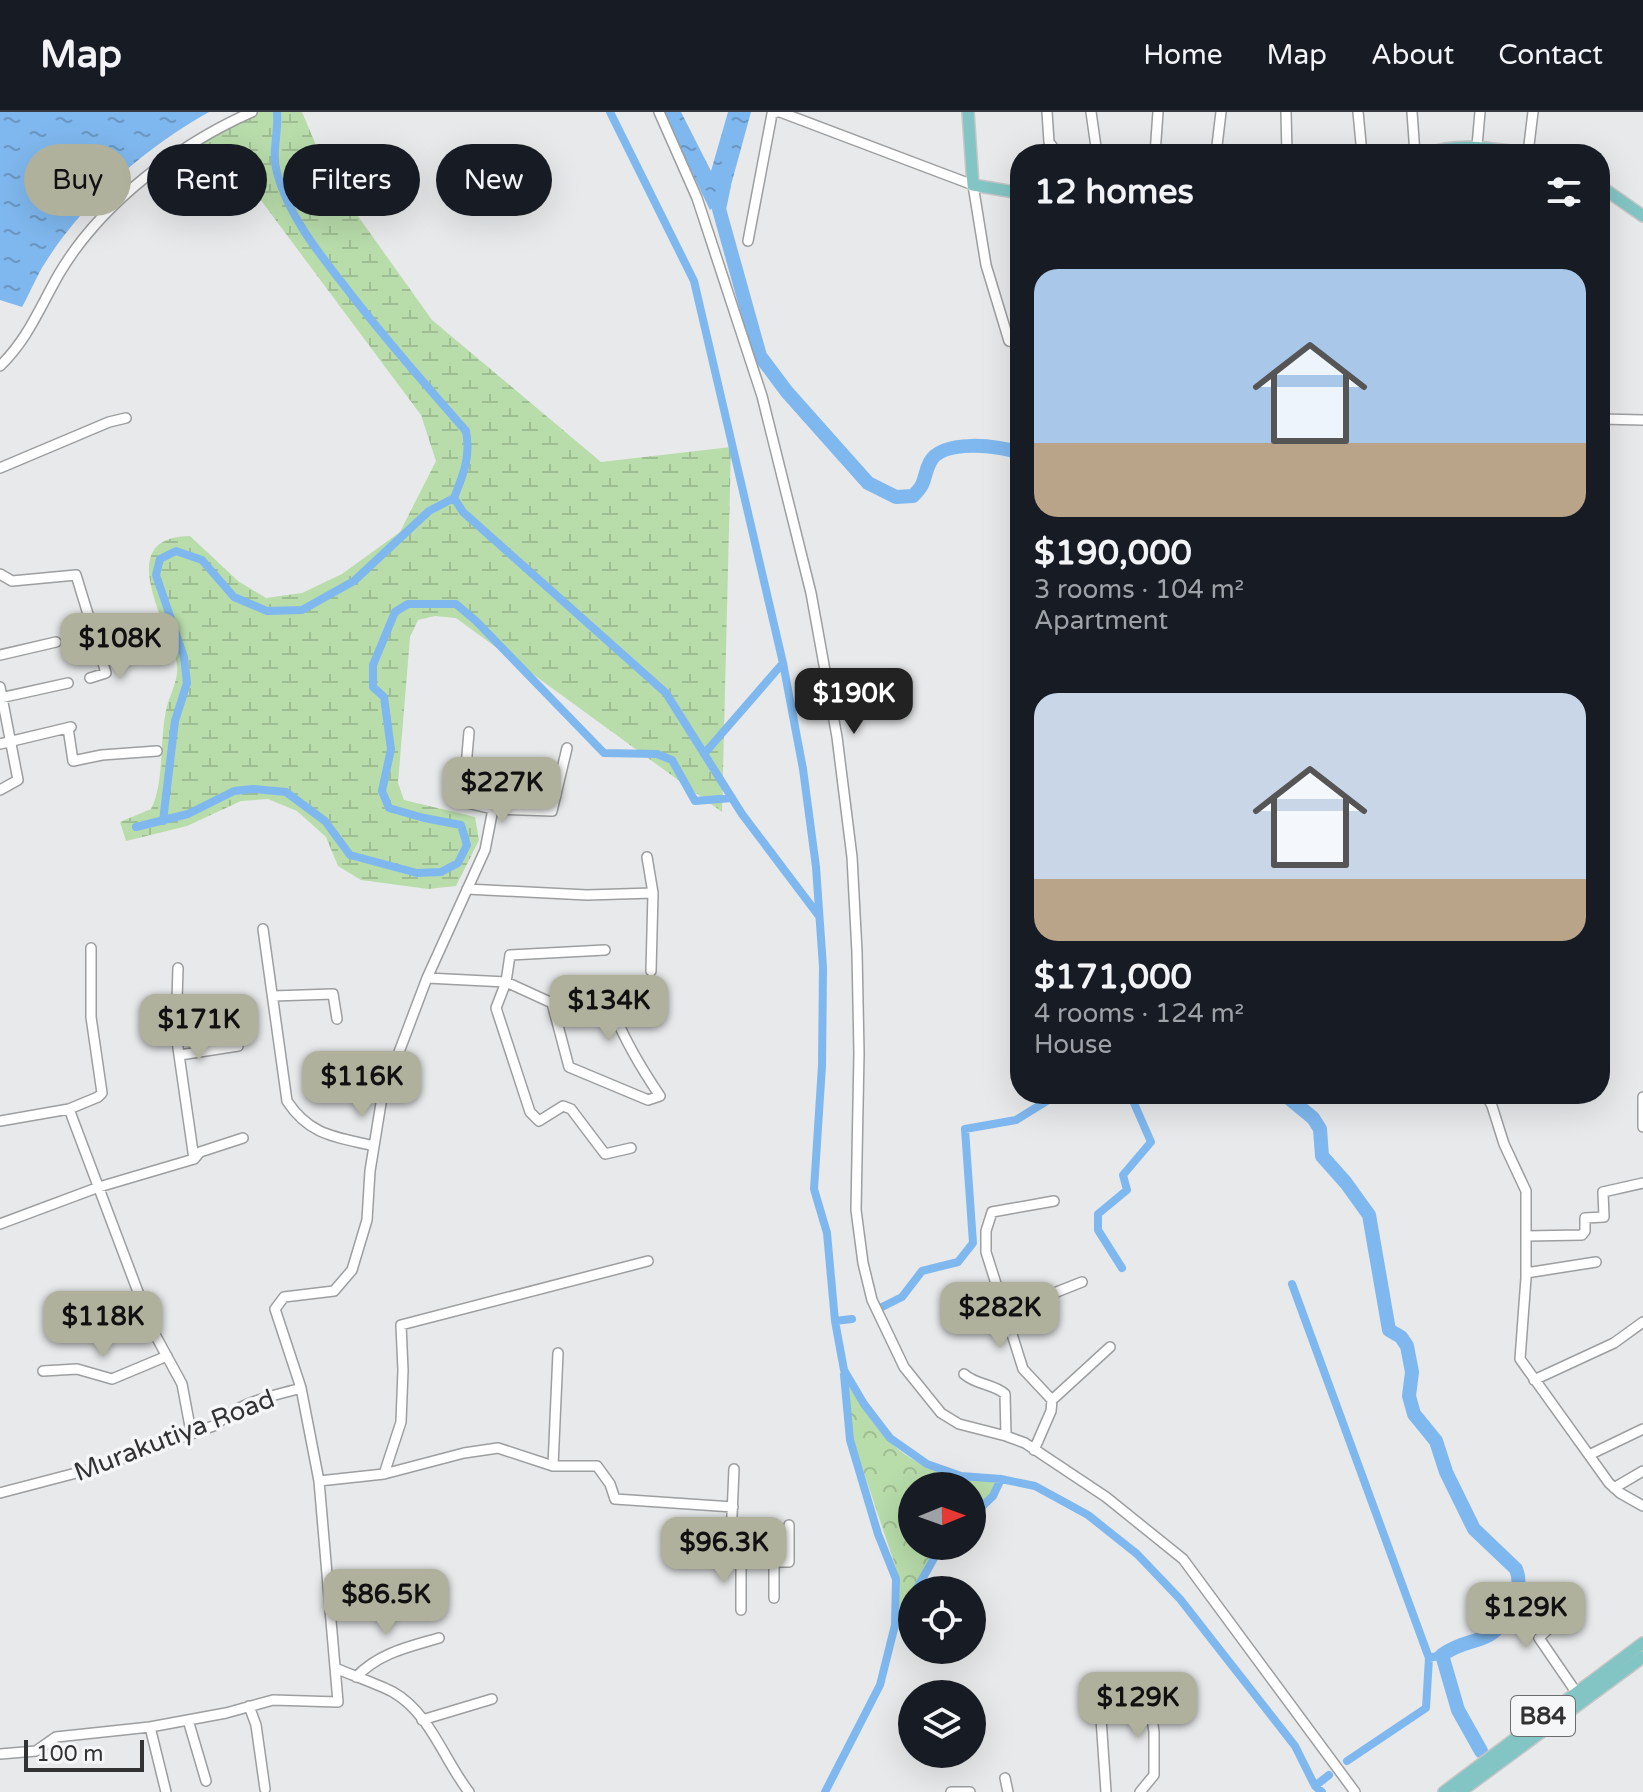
<!DOCTYPE html>
<meta charset="utf-8">
<style>
:root{--surface:#171b24;--page:#242831;--text:#f1f3f6;--muted:#9ea1a6;--line:#363941;--accent:#b0b19c}
body{margin:0;font-family:"Varela Round",sans-serif;background:var(--page);color:var(--text);height:100vh;display:flex;flex-direction:column;font-size:30px;white-space:nowrap}
*{box-sizing:border-box;margin:0}
p{font-size:26px;color:var(--muted)}
.icon{flex:none;width:44px;height:44px;fill:none;stroke:currentColor;stroke-width:2;stroke-linecap:round;stroke-linejoin:round}
.map{position:relative;flex:1;overflow:hidden}
.drawer{position:absolute;left:1010px;top:32px;width:600px;height:960px;display:flex;flex-direction:column;background:var(--surface);border-radius:32px;box-shadow:0 8px 32px #0002}
.drawer>*{flex:none}
.guide{position:absolute;left:24px;top:32px;width:760px;height:72px;display:flex;gap:16px}
.needle{width:52px;rotate:89deg}
.fabs{position:absolute;left:898px;top:1360px;display:grid;gap:16px}
.fabs a{display:grid;place-items:center;width:88px;height:88px;border-radius:50%;background:var(--surface);box-shadow:0 8px 32px #0002;font-size:40px}
.scale{position:absolute;left:24px;bottom:20px;width:120px;box-sizing:border-box;padding-left:8px;border:4px solid #323233;border-top:0;font-size:22px;line-height:28px;white-space:nowrap;color:#323233;-webkit-text-stroke:6px #f5f6f7;paint-order:stroke}
.price{position:absolute;translate:-50% -68px;padding:0 18px;border-radius:16px;background:var(--accent);color:#111;font-size:26px;line-height:52px;filter:drop-shadow(0 2px 4px #0008)}
.price::after{content:'';position:absolute;left:50%;top:48px;width:24px;height:18px;margin-left:-12px;background:inherit;clip-path:polygon(0 0,100% 0,50% 100%)}
.price.current{background:#222;color:#fff}
ul{padding:0;list-style:none}
li{display:grid;align-content:center;gap:16px;height:424px;padding:0 24px}
li span{display:grid;place-items:center;height:248px;border-radius:24px;color:#555}
li>.icon{margin-inline-start:auto}
span .icon{width:144px;height:144px;fill:#fffc;stroke-width:1}
li b{font-size:34px}
h2{display:flex;justify-content:space-between;align-items:center;height:96px;padding:0 24px;font-size:34px}
.tag{padding:0 28px;border-radius:36px;background:var(--surface);box-shadow:0 8px 32px #0002;font-size:28px;line-height:72px}
.tag.current{background:var(--accent);color:#111}
header{display:flex;align-items:center;gap:48px;box-sizing:border-box;height:112px;padding:0 40px;background:var(--surface);border-bottom:2px solid var(--line)}
header strong{font-size:38px}
nav{display:flex;gap:44px;margin-inline-start:auto;font-size:28px}
.map>svg:first-child{display:block}
.forest{fill:url(#forest-crowns)}
.wetland{fill:url(#wetland-marsh)}
.water{fill:url(#water-ripples)}
.lines{fill:none;stroke-linecap:round;stroke-linejoin:round}
.canal{stroke:#7fb8ef;stroke-width:8}
.river{stroke:#7fb8ef;stroke-width:14}
.minor-casing{stroke:#9d9e9f;stroke-width:12}
.major-casing{stroke:#c6c6c6;stroke-width:14}
.minor{stroke:#fff;stroke-width:9}
.major{stroke:#83c5c4;stroke-width:11}
.labels{text-anchor:middle;stroke-width:7;stroke-linejoin:round;paint-order:stroke}
.shield{fill:#f5f6f7;stroke:#6c6d6e;stroke-width:2}
.shield-label{font-size:24px;font-weight:bold;fill:#323233}
.street-label{font-size:26px;fill:#323233;stroke:#f5f6f7}
</style>
<header>
<strong>Map</strong>
<nav><a>Home</a><a>Map</a><a>About</a><a>Contact</a></nav>
</header>
<div class="map">
<svg width="1643" height="1680" viewBox="0 0 1643 1680">
<defs>
<pattern id="forest-crowns" width="20" height="18" patternUnits="userSpaceOnUse" patternTransform="scale(2)"><rect width="20" height="18" fill="#b8dcaa"/><path d="M2 6a3 3 0 1 1 6 0M12 15a3 3 0 1 1 6 0" fill="none" stroke="#9fbd93"/></pattern>
<pattern id="wetland-marsh" width="20" height="14" patternUnits="userSpaceOnUse" patternTransform="scale(2)"><rect width="20" height="14" fill="#b8dcaa"/><path d="M1 5h8M5 5V1M11 12h8M15 12V8" fill="none" stroke="#9fbd93"/></pattern>
<pattern id="water-ripples" width="26" height="14" patternUnits="userSpaceOnUse" patternTransform="scale(2)"><rect width="26" height="14" fill="#7fb8ef"/><path d="M2 4q2-2 4 0t4 0M15 11q2-2 4 0t4 0" fill="none" stroke="#6996c2"/></pattern>
</defs>
<rect width="100%" height="100%" fill="#e8e9ea"/>
<path class="forest" d="M848,1273C861,1291 873,1313 889,1329C919,1359 957,1366 998,1369L989,1383L972,1400V1374H912V1434H938L899,1500L900,1468L853,1328Z"/>
<path class="wetland" d="M252,0H302L318,38L350,93L432,208L601,350L731,335L722,700L456,506L435,504L418,508L410,525L398,671L404,688L475,705L479,728L456,774L428,777L361,768L338,754L326,725L297,699L268,687L241,689L187,714L126,729L120,710L151,697C165,670 159,627 167,594C171,581 179,566 177,552C169,512 111,425 190,424L238,469L266,486L302,481L342,462L400,420L436,349L421,303L251,75L181,39Z"/>
<path class="water" d="M0,0H209C146,35 84,89 45,151C36,165 30,181 22,195L0,188Z
M663,0H681L711,59L728,0H751L728,84L710,98Z"/>
<g class="lines">
<path class="canal" d="M277,0C279,21 271,40 277,61C288,102 317,139 343,172C382,223 424,271 466,319C471,345 463,363 454,386L463,400L666,581L742,702L819,804
M610,0L694,169L783,551L803,657L816,755L823,855L822,954L814,1077L827,1121L835,1209L844,1258L864,1292L890,1326L927,1352L961,1364L1001,1367L1035,1374L1088,1403L1137,1442L1180,1487L1295,1634L1315,1674L1322,1680
M704,642L783,551
M163,709L175,609L187,571L184,545L156,463L160,447L176,439L202,448L234,485L267,499L302,498L354,469L429,399L454,386
M136,715L188,702L234,679L253,677L286,680L325,709L350,743L417,761L441,760L458,751L467,733L461,713L424,706L389,696L382,679L391,637L384,585L373,575V553L395,500L408,492H456L476,509L604,641L657,642L672,648L695,689L732,686
M1122,1156L1098,1118V1102L1127,1078L1123,1063L1151,1030L1130,982
M1292,1172L1429,1546L1442,1543
M880,1196L902,1185L922,1159L958,1150L973,1131L965,1017L1016,1008L1058,982
M835,1209L852,1207
M972,1404L993,1384L1001,1367
M916,1478L941,1434
M895,1513L912,1484
M1347,1649L1426,1596L1429,1546
M1315,1674L1329,1663
M825,1680L880,1573L895,1513L896,1467L878,1422L850,1328L844,1263"/>
<path class="river" d="M724,73L719,97L760,244L787,280L868,371L896,385L913,384C928,369 922,366 930,350C942,327 999,333 1020,341
M1284,982L1313,1006L1320,1017L1322,1044L1346,1071L1369,1103L1389,1218L1401,1225L1407,1234L1412,1260L1409,1284L1414,1302L1436,1329L1446,1360L1474,1417L1516,1457C1521,1469 1518,1482 1513,1494C1491,1538 1473,1521 1442,1543L1458,1598L1481,1639"/>
<defs>
<path id="minor" d="M659,0L697,86L762,284L811,481L837,625L852,745L857,840L859,941L856,1098L863,1151L872,1188L904,1255L941,1301L959,1312L1006,1324L1025,1331L1106,1385L1183,1447L1355,1680
M780,0L973,73L986,153L1009,229L1020,231
M1047,0L1049,30L1058,42
M1091,0L1097,42
M1286,0L1287,42
M1358,0L1362,42
M1412,0L1415,42
M1477,34L1480,0
M1528,41L1533,0
M1155,42L1158,0
M1216,42L1221,0
M748,129L772,2L777,0
M0,254C28,227 40,195 59,162C100,92 179,32 252,0
M1600,307L1643,308
M0,356L109,310L126,306
M0,462L12,469L76,463L106,561L90,566
M0,543L56,530
M0,575L18,668L0,678
M0,586L68,571
M68,616L73,649L102,643L157,639
M469,620L463,690L493,697L552,699L567,636
M0,632L71,615
M647,745L653,781
M467,777L587,783L653,781L651,859
M263,817L287,989C310,1024 336,1025 374,1034
M91,836V905L102,981L98,985L69,997L152,1217L182,1272L191,1320
M605,838L510,843L506,870L496,896L530,1000L539,1009L563,994L571,997L605,1042L631,1036
M178,856L176,922L194,1047
M427,866L506,870L552,891L569,955L648,988L660,984C639,953 621,923 609,888L552,891
M273,884L333,882L337,907
M180,943L238,934L234,888
M1486,982L1492,994L1504,1032L1526,1079V1166L1520,1247L1609,1371L1620,1381L1643,1394
M1643,985V1015
M0,1009L69,997
M0,1112L99,1075L194,1047L200,1040L243,1026
M1526,1124L1582,1123L1585,1119V1106L1604,1105L1603,1080L1643,1071
M1526,1161L1596,1150
M1006,1200L1082,1170
M43,1259L77,1257L112,1267L167,1244
M964,1262C976,1273 994,1272 1005,1282L1006,1324
M1534,1268L1614,1231L1643,1210
M1052,1288L1023,1257L986,1140V1119L992,1100L1054,1089
M1034,1338L1051,1299L1052,1288L1110,1235
M1589,1343L1643,1317
M553,1354L558,1241
M734,1357L730,1449L789,1450V1413
M384,1362L401,1310L403,1258L401,1213L648,1149
M319,1369L384,1362L464,1341L498,1336L553,1354H597L610,1372L615,1387L733,1395
M1614,1376L1643,1359
M0,1381L99,1355L216,1313C240,1289 270,1285 301,1276
M774,1486V1450
M741,1498V1449
M1564,1502L1539,1526L1576,1580
M335,1556C354,1564 375,1571 393,1580C430,1601 444,1648 469,1680
M356,1565C379,1541 408,1535 439,1526
M1094,1581V1595L1101,1606L1106,1680
M249,1594L256,1613L265,1677
M188,1608L206,1669
M422,1608L492,1587
M150,1615L166,1680
M0,1642L36,1639L56,1625L150,1615L226,1601L273,1588L338,1590L319,1369L301,1276L275,1197L284,1185L334,1179L352,1158L367,1108L370,1059L382,985L427,866L485,738L493,697
M1005,1666L1008,1680
M951,1680H970
M1140,1680L1154,1663V1620L1147,1571"/>
<path id="major" d="M968,0L973,73L1020,81
M1426,42C1462,29 1497,38 1534,42
M1600,74L1643,104
M1444,1680L1643,1531
M1460,1680L1643,1545"/>
</defs>
<use href="#minor" class="minor-casing"/>
<use href="#major" class="major-casing"/>
<use href="#minor" class="minor"/>
<use href="#major" class="major"/>
</g>
<g class="labels">
<rect class="shield" x="1511" y="1584" width="64" height="40" rx="6"/>
<g class="shield-label">
<text x="1543" y="1612">B84</text>
</g>
<g class="street-label">
<text transform="translate(174 1323) rotate(-21)" y="9">Murakutiya Road</text>
</g>
</g>
</svg>
<div class="fabs">
<a><svg class="needle" viewBox="-14 -14 28 28"><path d="M0-13l5 13h-10z" fill="#e53935"/><path d="M0 13l5-13h-10z" fill="#9ea1a6"/></svg></a>
<a><svg class="icon" aria-label="locate" viewBox="0 0 24 24"><circle cx="12" cy="12" r="6"/><path d="M12 2v4M12 18v4M2 12h4M18 12h4"/></svg></a>
<a><svg class="icon" aria-label="layers" viewBox="0 0 24 24"><path d="M12 4l9 5-9 5-9-5zM3 14l9 5 9-5"/></svg></a>
</div>
<div class="scale">100 m</div>
<b class="price" style="left:120px;top:569px">$108K</b>
<b class="price current" style="left:854px;top:624px">$190K</b>
<b class="price" style="left:502px;top:713px">$227K</b>
<b class="price" style="left:609px;top:931px">$134K</b>
<b class="price" style="left:199px;top:950px">$171K</b>
<b class="price" style="left:362px;top:1007px">$116K</b>
<b class="price" style="left:1000px;top:1238px">$282K</b>
<b class="price" style="left:103px;top:1247px">$118K</b>
<b class="price" style="left:724px;top:1473px">$96.3K</b>
<b class="price" style="left:386px;top:1525px">$86.5K</b>
<b class="price" style="left:1526px;top:1538px">$129K</b>
<b class="price" style="left:1138px;top:1628px">$129K</b>
<div class="guide">
<a class="tag current">Buy</a>
<a class="tag">Rent</a>
<a class="tag">Filters</a>
<a class="tag">New</a>
</div>
<section class="drawer">
<h2>12 homes<svg class="icon" aria-label="filters" viewBox="0 0 24 24"><path d="M4 7h16M4 17h16"/><circle cx="9" cy="7" r="2"/><circle cx="15" cy="17" r="2"/></svg></h2>
<ul>
<li><span style="background:linear-gradient(#a9c7e8 70%,#b9a48a 0)"><svg class="icon" aria-label="home" viewBox="0 0 24 24"><path d="M3 11l9-7 9 7M6 9v11h12V9"/></svg></span><div><b>$190,000</b><p>3 rooms · 104 m²</p><p>Apartment</p></div></li>
<li><span style="background:linear-gradient(#c9d6e8 75%,#b9a48a 0)"><svg class="icon" aria-label="home" viewBox="0 0 24 24"><path d="M3 11l9-7 9 7M6 9v11h12V9"/></svg></span><div><b>$171,000</b><p>4 rooms · 124 m²</p><p>House</p></div></li>
</ul>
</section>
</div>
